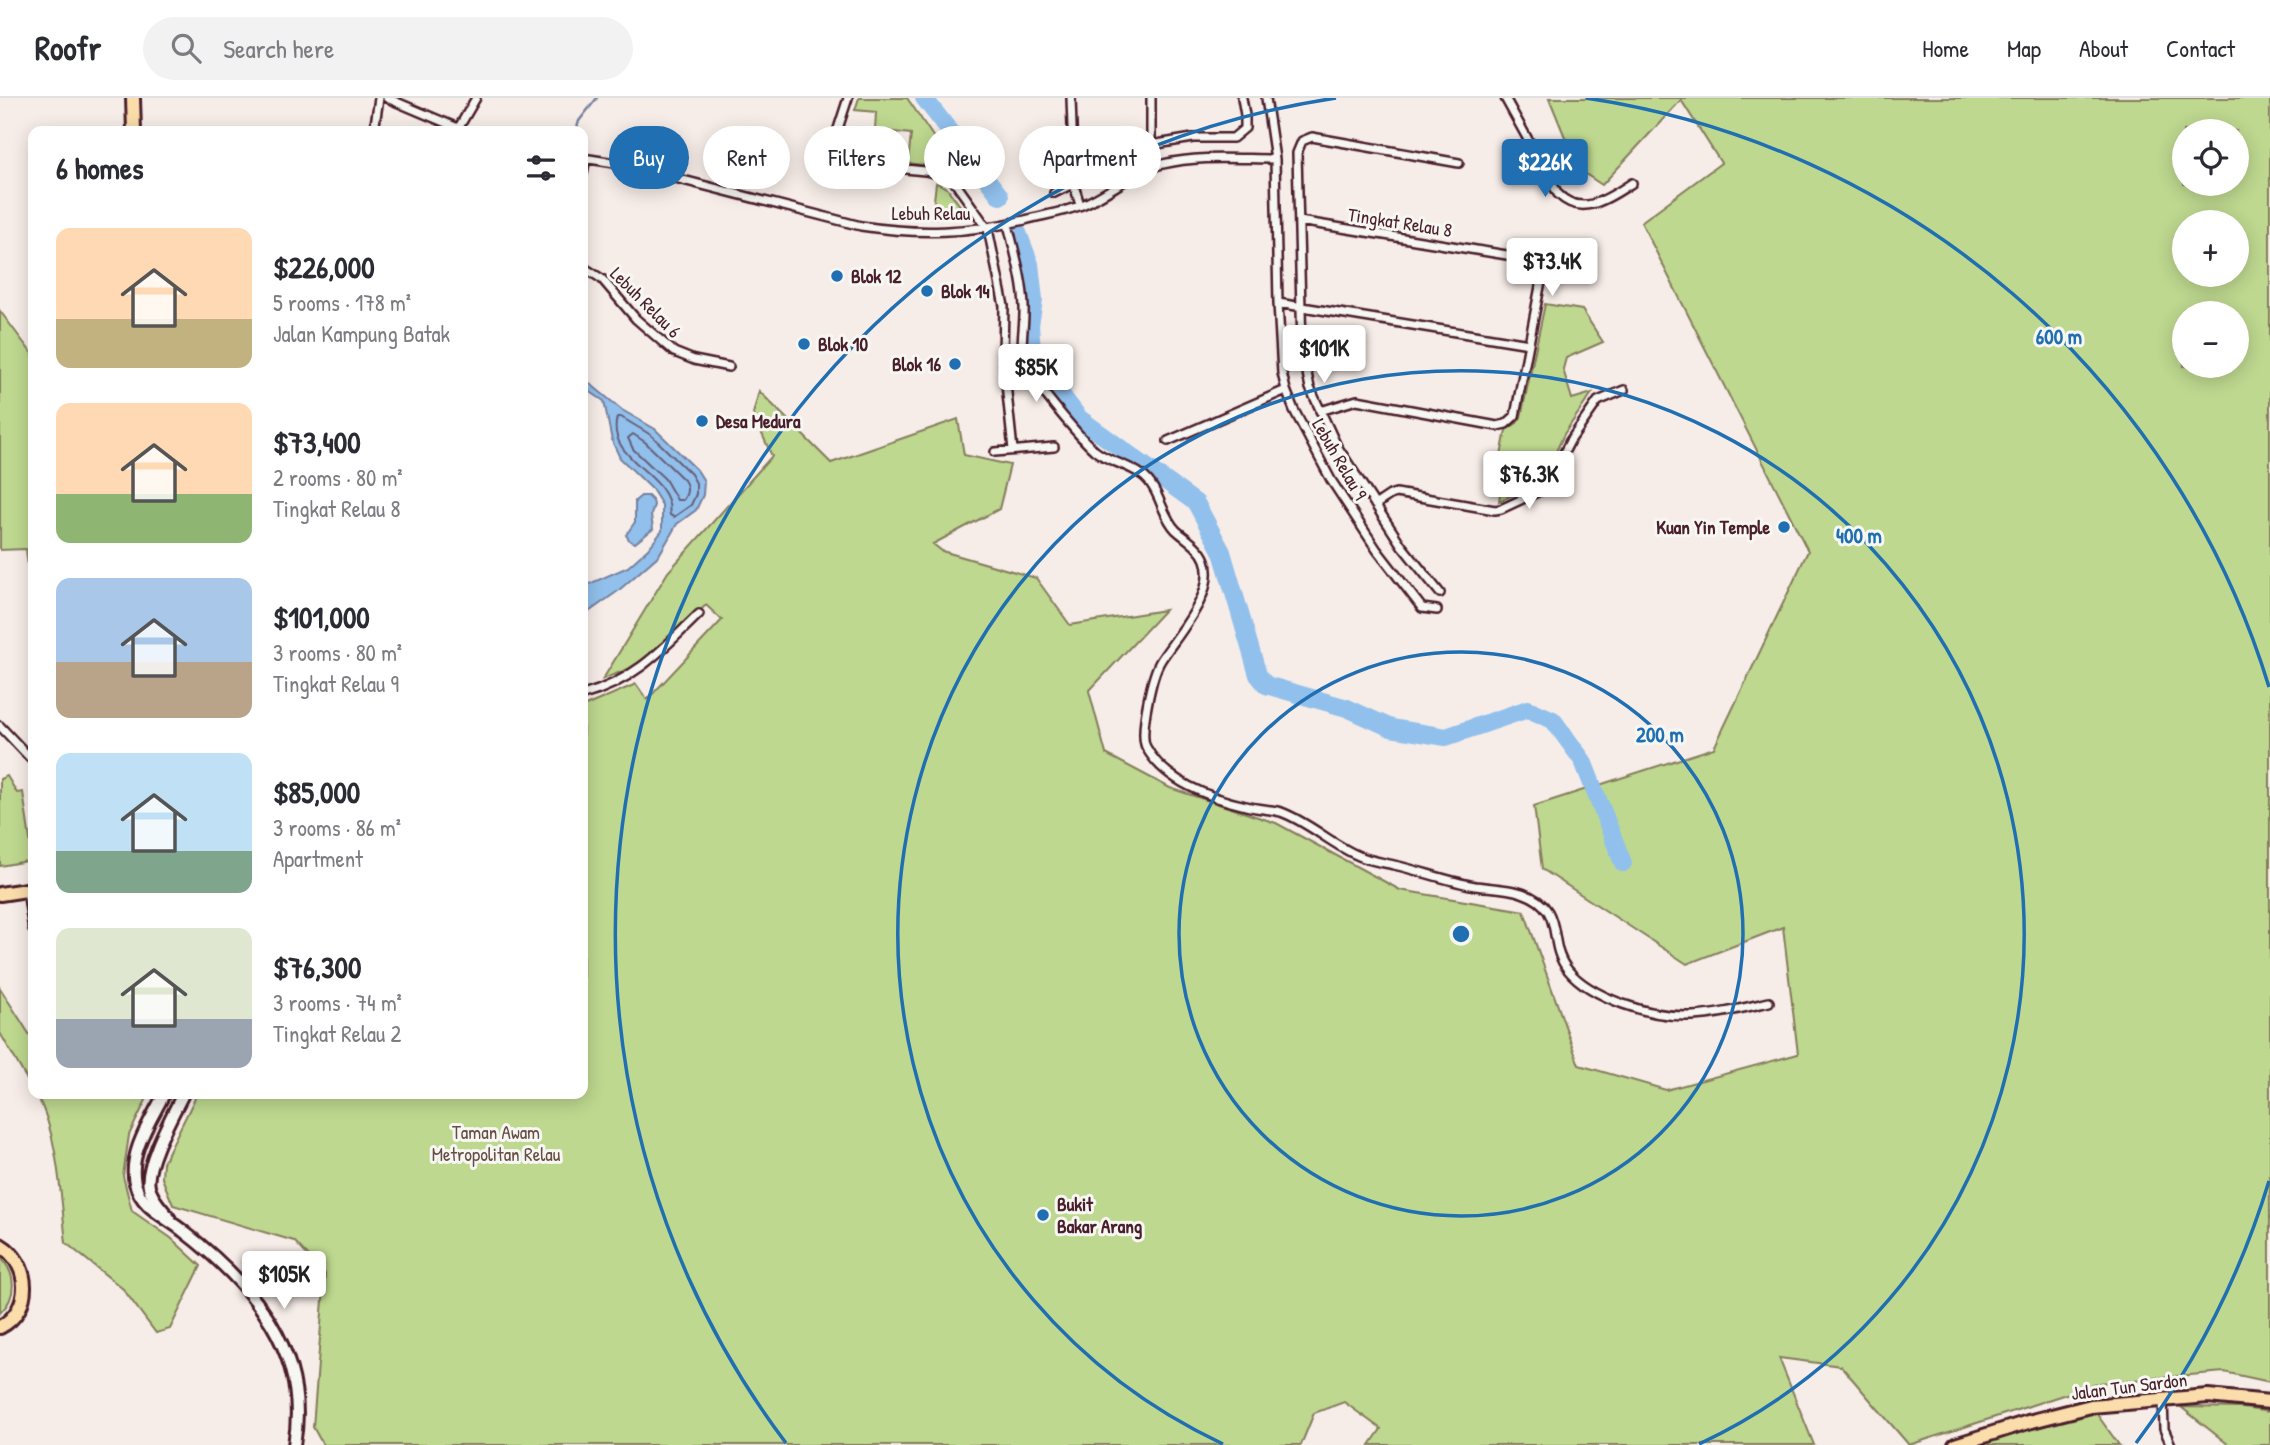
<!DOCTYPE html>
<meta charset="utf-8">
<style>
:root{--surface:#fff;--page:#f2f2f3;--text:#2b2b33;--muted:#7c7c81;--line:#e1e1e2;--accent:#1f6fb2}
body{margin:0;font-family:"Patrick Hand",sans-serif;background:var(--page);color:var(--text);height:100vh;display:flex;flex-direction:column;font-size:26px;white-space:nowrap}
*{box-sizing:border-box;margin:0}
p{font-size:23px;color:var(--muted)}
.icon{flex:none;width:38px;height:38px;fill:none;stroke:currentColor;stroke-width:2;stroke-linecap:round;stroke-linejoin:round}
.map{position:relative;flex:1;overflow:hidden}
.panel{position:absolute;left:28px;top:28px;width:560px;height:973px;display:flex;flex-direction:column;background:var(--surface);border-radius:14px;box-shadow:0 4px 18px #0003}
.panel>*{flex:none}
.guide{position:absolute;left:609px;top:28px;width:665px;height:63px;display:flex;gap:14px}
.controls{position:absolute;left:2172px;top:21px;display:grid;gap:14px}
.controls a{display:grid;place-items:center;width:77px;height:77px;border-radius:50%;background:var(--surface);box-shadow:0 4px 18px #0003;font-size:35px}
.price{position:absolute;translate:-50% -60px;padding:0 16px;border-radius:7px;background:#fff;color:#222;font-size:23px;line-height:46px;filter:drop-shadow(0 2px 4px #0008)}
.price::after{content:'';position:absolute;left:50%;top:42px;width:21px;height:16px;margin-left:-10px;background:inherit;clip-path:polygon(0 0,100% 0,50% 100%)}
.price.current{background:var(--accent);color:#fff}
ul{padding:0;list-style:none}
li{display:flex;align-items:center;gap:21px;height:175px;padding:0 28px}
li span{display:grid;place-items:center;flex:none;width:196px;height:140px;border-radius:14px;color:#555}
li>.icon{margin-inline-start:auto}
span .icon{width:84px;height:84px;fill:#fffc;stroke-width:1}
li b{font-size:30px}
h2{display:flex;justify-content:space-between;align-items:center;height:84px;padding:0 28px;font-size:30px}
.pill{padding:0 24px;border-radius:32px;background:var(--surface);box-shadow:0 4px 18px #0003;font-size:24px;line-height:63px}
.pill.current{background:var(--accent);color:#fff}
header{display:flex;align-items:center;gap:42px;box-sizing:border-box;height:98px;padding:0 35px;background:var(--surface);border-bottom:2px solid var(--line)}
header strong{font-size:33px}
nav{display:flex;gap:38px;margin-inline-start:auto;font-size:24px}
.search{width:490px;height:63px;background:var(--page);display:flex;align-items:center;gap:18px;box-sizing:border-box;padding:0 24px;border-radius:38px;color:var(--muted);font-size:26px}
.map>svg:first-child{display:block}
.green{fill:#bed88f;stroke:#847c5d;stroke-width:2;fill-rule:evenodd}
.water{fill:#91c0ec;stroke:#75809f;stroke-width:2}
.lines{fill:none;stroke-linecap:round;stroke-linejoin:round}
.shore{stroke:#665f78;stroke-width:2}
.stream{stroke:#75809f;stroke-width:2.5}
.river{stroke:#91c0ec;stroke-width:18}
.street-casing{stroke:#4a1f2b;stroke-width:12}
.secondary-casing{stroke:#4a1f2b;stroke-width:16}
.primary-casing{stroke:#4a1f2b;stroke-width:18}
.street{stroke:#f6f6f2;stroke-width:7}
.secondary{stroke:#f6f6f2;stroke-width:10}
.primary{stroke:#faddab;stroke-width:12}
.ring{fill:none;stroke:#1f6fb2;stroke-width:3.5}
.poi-dot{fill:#1f6fb2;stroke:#f6f6f2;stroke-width:2.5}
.labels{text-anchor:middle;stroke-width:6;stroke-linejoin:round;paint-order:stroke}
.street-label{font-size:19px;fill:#4a1f2b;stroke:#f6f6f2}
.poi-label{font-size:19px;font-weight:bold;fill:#4a1f2b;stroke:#f6f6f2;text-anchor:start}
.park-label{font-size:19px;fill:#674d44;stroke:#f6f6f2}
.centre{fill:#1f6fb2;stroke:#f6f6f2;stroke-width:3.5}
.ring-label{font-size:21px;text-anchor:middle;font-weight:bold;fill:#1f6fb2;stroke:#f6f6f2;stroke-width:6;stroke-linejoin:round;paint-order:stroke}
</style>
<header>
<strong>Roofr</strong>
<div class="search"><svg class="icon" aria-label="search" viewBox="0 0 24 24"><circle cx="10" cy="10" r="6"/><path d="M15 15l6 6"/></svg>Search here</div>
<nav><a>Home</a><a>Map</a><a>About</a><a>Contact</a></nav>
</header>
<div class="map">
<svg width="2270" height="1347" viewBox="0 0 2270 1347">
<rect width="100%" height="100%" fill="#f7ede8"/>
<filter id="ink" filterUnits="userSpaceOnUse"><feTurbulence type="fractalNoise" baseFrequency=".0143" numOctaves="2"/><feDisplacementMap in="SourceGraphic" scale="14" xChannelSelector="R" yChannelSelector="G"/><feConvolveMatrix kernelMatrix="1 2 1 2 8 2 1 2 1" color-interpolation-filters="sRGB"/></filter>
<g filter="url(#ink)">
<path class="green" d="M859,0H907C924,24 939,49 957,72L908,65L911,36L875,32L876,14L855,12Z
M1549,0H2270V1284L2224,1274L2100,1285L1909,1347L1841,1268L1779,1260L1814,1347H1370L1381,1331L1344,1304L1314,1315L1301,1347H323L313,1329L325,1176L294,1143L173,1107L162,1080L163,1065L197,996H583V609L636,586L647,602L722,522L706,507L641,566L603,581L668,474L772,358L753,316L759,293L831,365L958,321L964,357L1010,367L999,411L933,446L942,453L1036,480L1070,527L1165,512L1089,593L1106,656L1170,690L1276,725L1400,792L1524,813L1579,967L1666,992L1798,956L1783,829L1687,866L1542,771L1534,708L1714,650L1808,453L1641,124L1721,65L1681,2L1602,87L1578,71ZM2184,33H2236V86H2184ZM2184,124H2236V177H2184ZM2184,215H2236V268H2184Z
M936,85L946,89L967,117L932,120Z
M1545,206L1582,212L1603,244L1566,260L1563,271L1572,301L1592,295L1564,336L1542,384L1499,403L1503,374L1499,368L1506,332L1517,325L1521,319Z
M0,213L33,257V513L26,451L0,452Z
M7,678L17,695L23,694L33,762L0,768V681Z
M0,890L33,942V992L0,935Z
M36,996H149L129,1037L123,1078L132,1113L171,1140L201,1168L170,1231L156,1235L123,1191L66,1145C61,1101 58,1034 36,996Z
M0,1159C17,1176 17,1199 0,1215Z
M2091,1308L2119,1347H1979Z
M2181,1309L2243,1310L2270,1314V1347H2229Z"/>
<path class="water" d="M583,280L622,312L655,331L697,372L704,383L703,397L696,412L677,426L659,457L618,493L583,518V492L589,486L628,469L648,451L662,433V407L652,391L620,360L612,343L604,303L583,289Z
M641,398H648L653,403L654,407L651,417L653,431L635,445L630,443L626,437L635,424V403Z"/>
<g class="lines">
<path class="shore" d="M617,319H621L651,337L691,376L696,385V396L691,407L674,419L670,417C669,414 670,410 669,406C662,373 606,359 617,319Z
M633,336L645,344L684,382C689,389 688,395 683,402H677L665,381L633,351L628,340Z"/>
<path class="stream" d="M576,33L579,23L597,0"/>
<path class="river" d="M924,0L1000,98
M1018,135L1030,166L1034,202L1030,227L1032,252L1037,265L1079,320L1196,405L1222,454L1258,577L1266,587L1347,610L1391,630L1446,639L1528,611L1553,622L1583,663L1623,765"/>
<defs>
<path id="street" d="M387,0L465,33
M848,0L834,43L835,51L847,65L925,73L951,79L988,131L1004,208L1003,257L1013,352
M1071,0L1074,87L1080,107
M1266,0L1275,61L1278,205L1282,275L1286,292L1294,312L1331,382L1377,452L1422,510L1437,512
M1505,0L1558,96C1582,120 1609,100 1632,85
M458,31L476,0
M374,33L379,0
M1151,47V0
M583,60L621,66L861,128C920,137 967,135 1025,122C1044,117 1064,114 1082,107C1110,95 1134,73 1163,66C1199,57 1239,61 1275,61
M583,75L586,60
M1054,95L1151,47L1193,40H1233L1245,30V17L1242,0
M1299,123L1525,160C1535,164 1540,167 1542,178L1515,318L1506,326L1497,328L1357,302L1320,313
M1008,126C1014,153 1023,181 1024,209C1025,232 1017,254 1028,275C1049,300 1071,331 1094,352C1108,364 1128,366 1142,377C1160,390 1161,417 1176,432C1186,441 1200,449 1205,462C1217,495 1177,537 1161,562C1152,576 1139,635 1146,649C1164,683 1210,700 1246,708C1257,711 1270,711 1281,714C1309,724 1332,747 1359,758C1370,763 1382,764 1394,767C1421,773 1447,783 1475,788C1491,790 1507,790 1522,795C1568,811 1545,844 1568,872C1581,888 1604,899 1623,906C1680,927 1713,917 1769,904
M583,169L602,181L636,221L674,254L694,262L729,269
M1278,205L1529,246
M1168,343L1286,292
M995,354L1054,349
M1375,407L1390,397L1396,395L1495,412L1501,411L1546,390L1570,343L1598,303L1624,292
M1440,495L1402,448L1337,348L1310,290L1302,250L1297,55L1302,43L1312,39L1459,65
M583,597C634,583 663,551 699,516
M0,628L33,663
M27,792L33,832
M2163,1301L2164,1331L2171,1347"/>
<path id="secondary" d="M164,996C151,1022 128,1055 135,1085C142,1111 165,1118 183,1133C252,1186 311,1254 294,1347
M170,1121C163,1111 152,1102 149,1089C144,1068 173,1016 183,996"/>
<path id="primary" d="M133,0L134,33
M0,796L33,791
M0,1147C31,1165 33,1212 0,1229
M1955,1347L2028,1324L2091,1308L2208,1298L2270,1304"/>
</defs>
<use href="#street" class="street-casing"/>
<use href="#secondary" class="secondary-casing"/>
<use href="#primary" class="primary-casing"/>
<use href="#street" class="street"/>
<use href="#secondary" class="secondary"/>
<use href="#primary" class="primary"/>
</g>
</g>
<g class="ring">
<circle cx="1461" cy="836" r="282"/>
<path d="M1223 1346A563 563 0 1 1 1699 1346"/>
<path d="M2269 1083A845 845 0 0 1 2136 1345M786 1345A845 845 0 0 1 1336 0M1586 0A845 845 0 0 1 2269 589"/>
</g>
<g class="poi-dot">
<circle cx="837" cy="178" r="7"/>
<circle cx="927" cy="193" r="7"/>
<circle cx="804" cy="246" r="7"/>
<circle cx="955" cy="266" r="7"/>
<circle cx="702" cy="323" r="7"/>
<circle cx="1784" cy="429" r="7"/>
<circle cx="1043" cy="1117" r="7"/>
</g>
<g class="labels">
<g class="street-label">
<text x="931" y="122">Lebuh Relau</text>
<text transform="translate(1400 124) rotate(9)" y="7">Tingkat Relau 8</text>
<text transform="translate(646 204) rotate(45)" y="7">Lebuh Relau 6</text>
<text transform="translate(1340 361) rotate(60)" y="7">Lebuh Relau 9</text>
<text transform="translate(2129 1288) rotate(-7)" y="7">Jalan Tun Sardon</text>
</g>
<g class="poi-label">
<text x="851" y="185">Blok 12</text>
<text x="941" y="200">Blok 14</text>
<text x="818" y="253">Blok 10</text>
<text x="941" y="273" text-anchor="end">Blok 16</text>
<text x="716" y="330">Desa Medura</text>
<text x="1770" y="436" text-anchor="end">Kuan Yin Temple</text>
<text x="1057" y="1113">Bukit<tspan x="1057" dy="22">Bakar Arang</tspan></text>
</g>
<g class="park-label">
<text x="496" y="1041">Taman Awam<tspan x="496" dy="22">Metropolitan Relau</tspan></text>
</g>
</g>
<circle cx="1461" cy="836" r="10" class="centre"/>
<g class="ring-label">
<text x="2059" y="246">600 m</text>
<text x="1859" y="445">400 m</text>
<text x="1660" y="644">200 m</text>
</g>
</svg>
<div class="controls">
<a><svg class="icon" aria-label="locate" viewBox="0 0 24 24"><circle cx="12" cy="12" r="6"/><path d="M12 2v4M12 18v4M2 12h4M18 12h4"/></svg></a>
<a>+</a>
<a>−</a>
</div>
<b class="price current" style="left:1545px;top:101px">$226K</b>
<b class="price" style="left:1552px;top:200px">$73.4K</b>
<b class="price" style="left:1324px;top:287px">$101K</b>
<b class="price" style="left:1036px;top:306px">$85K</b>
<b class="price" style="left:1529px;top:413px">$76.3K</b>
<b class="price" style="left:284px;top:1213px">$105K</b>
<div class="guide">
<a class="pill current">Buy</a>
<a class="pill">Rent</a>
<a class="pill">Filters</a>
<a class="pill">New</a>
<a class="pill">Apartment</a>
</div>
<section class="panel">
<h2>6 homes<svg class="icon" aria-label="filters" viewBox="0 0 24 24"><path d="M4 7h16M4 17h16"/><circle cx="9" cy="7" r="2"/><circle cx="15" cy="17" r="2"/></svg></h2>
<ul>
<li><span style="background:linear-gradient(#ffd9b3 65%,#c2b280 0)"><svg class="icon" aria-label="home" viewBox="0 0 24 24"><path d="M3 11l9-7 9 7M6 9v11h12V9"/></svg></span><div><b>$226,000</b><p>5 rooms · 178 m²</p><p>Jalan Kampung Batak</p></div></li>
<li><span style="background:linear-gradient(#ffd9b3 65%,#8fb573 0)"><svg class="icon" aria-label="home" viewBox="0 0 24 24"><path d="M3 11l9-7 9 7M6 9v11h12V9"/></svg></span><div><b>$73,400</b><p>2 rooms · 80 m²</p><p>Tingkat Relau 8</p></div></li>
<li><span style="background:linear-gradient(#a9c7e8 60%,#b9a48a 0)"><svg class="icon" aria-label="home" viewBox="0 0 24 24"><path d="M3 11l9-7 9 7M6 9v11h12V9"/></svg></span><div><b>$101,000</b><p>3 rooms · 80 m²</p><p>Tingkat Relau 9</p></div></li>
<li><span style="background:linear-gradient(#bfe0f5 70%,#7fa58c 0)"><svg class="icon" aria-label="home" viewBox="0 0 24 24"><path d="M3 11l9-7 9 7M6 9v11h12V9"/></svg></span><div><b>$85,000</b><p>3 rooms · 86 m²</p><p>Apartment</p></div></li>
<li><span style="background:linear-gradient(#dfe7d0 65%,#9aa5b1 0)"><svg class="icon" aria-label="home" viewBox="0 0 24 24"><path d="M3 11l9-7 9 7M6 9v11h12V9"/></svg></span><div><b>$76,300</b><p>3 rooms · 74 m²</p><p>Tingkat Relau 2</p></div></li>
</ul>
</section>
</div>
